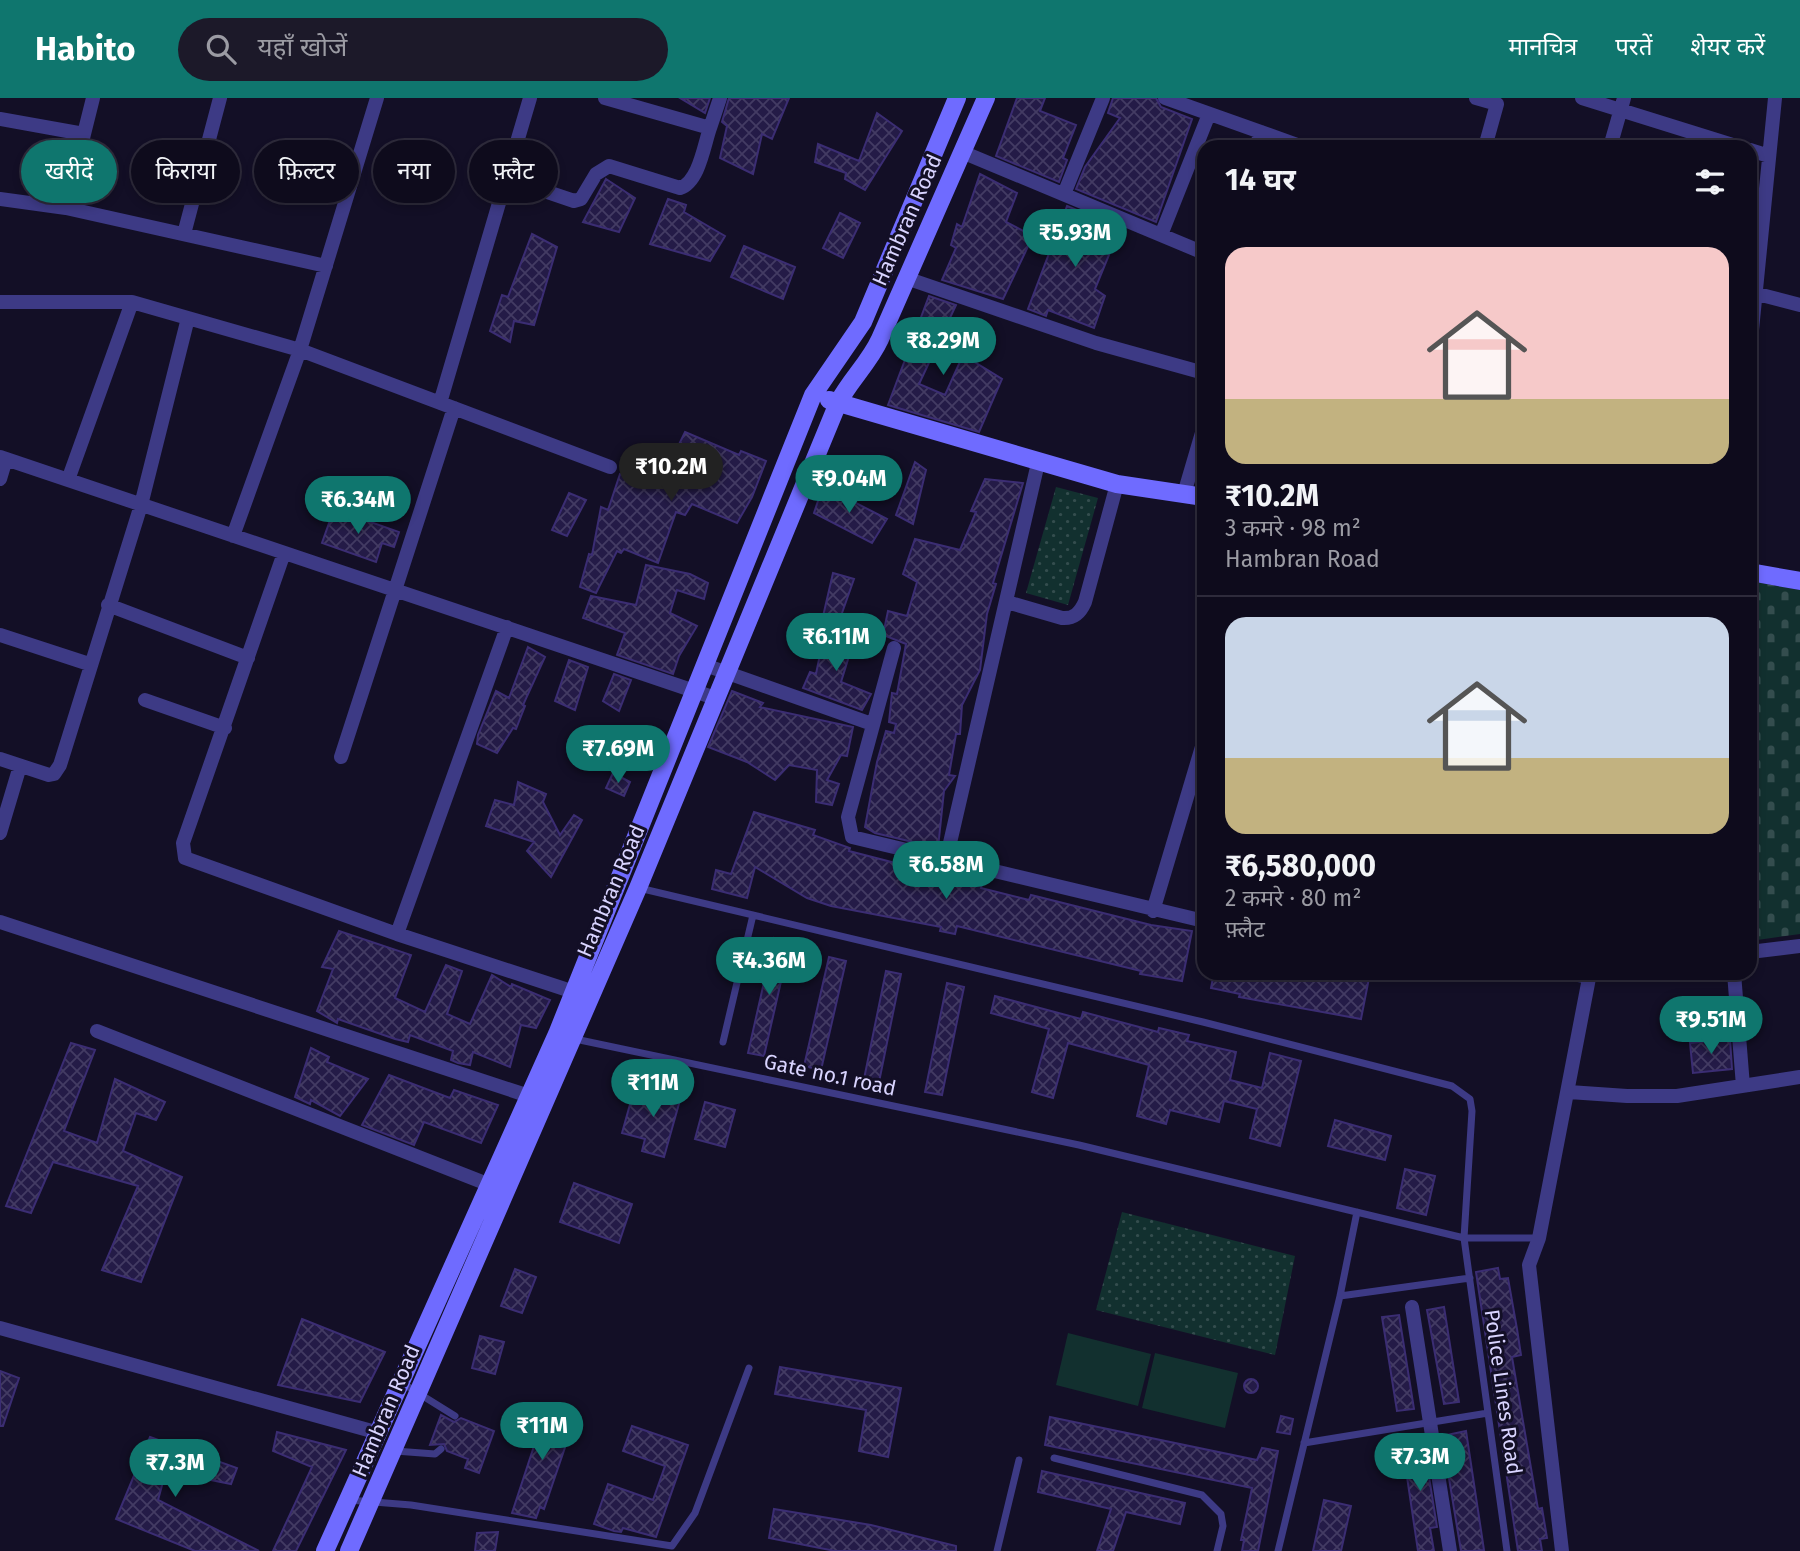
<!DOCTYPE html>
<html lang="hi">
<meta charset="utf-8">
<style>
:root{--surface:#0e0b1c;--page:#1c1929;--text:#f1f3f6;--muted:#9b9ba3;--line:#2e2b3b;--accent:#0f766e}
body{margin:0;font-family:"Fira Sans","Noto Sans Devanagari",sans-serif;background:var(--page);color:var(--text);height:100vh;display:flex;flex-direction:column;font-size:26px;white-space:nowrap}
*{box-sizing:border-box;margin:0}
p{font-size:23px;color:var(--muted)}
.icon{flex:none;width:38px;height:38px;fill:none;stroke:currentColor;stroke-width:2;stroke-linecap:round;stroke-linejoin:round}
.map{position:relative;flex:1;overflow:hidden}
.panel{position:absolute;left:1197px;top:42px;width:560px;height:840px;display:flex;flex-direction:column;background:var(--surface);border-radius:21px;box-shadow:0 4px 10px #0003,0 0 0 2px var(--line)}
.panel>*{flex:none}
.banner{position:absolute;left:21px;top:42px;width:665px;height:63px;display:flex;gap:14px}
.price{position:absolute;translate:-50% -60px;padding:0 16px;border-radius:24px;background:var(--accent);color:#fff;font-size:23px;line-height:46px;filter:drop-shadow(0 2px 4px #0008)}
.price::after{content:'';position:absolute;left:50%;top:42px;width:21px;height:16px;margin-left:-10px;background:inherit;clip-path:polygon(0 0,100% 0,50% 100%)}
.price.active{background:#222;color:#fff}
ul{padding:0;list-style:none}
li{display:grid;align-content:center;gap:14px;height:371px;padding:0 28px}
li+li{border-top:2px solid var(--line)}
li span{display:grid;place-items:center;height:217px;border-radius:21px;color:#555}
li>.icon{margin-inline-start:auto}
span .icon{width:126px;height:126px;fill:#fffc;stroke-width:1}
li b{font-size:30px}
h2{display:flex;justify-content:space-between;align-items:center;height:84px;padding:0 28px;font-size:30px}
.chip{padding:0 24px;border-radius:32px;background:var(--surface);box-shadow:0 4px 10px #0003,0 0 0 2px var(--line);font-size:24px;line-height:63px}
.chip.active{background:var(--accent);color:#fff}
header{display:flex;align-items:center;gap:42px;box-sizing:border-box;height:98px;padding:0 35px;background:var(--accent);color:#fff}
header strong{font-size:33px}
nav{display:flex;gap:38px;margin-inline-start:auto;font-size:24px}
.search{width:490px;height:63px;background:var(--page);display:flex;align-items:center;gap:18px;box-sizing:border-box;padding:0 24px;border-radius:38px;color:var(--muted);font-size:26px}
.map>svg:first-child{display:block}
.cemetery{fill:url(#cemetery-stones)}
.park{fill:url(#park-dots)}
.pitch{fill:#12302f}
.building{fill:url(#building-cross-hatch);stroke:#3b2d73;stroke-width:2}
.lines{fill:none;stroke-linecap:round;stroke-linejoin:round}
.lane{stroke:#3d3a85;stroke-width:7}
.street{stroke:#3d3a85;stroke-width:14}
.secondary{stroke:#6f6bff;stroke-width:18}
.labels{text-anchor:middle;stroke-width:6;stroke-linejoin:round;paint-order:stroke}
.street-label{font-size:21px;fill:#d9d4ff;stroke:#130f26}
</style>
<header>
<strong>Habito</strong>
<div class="search"><svg class="icon" aria-label="search" viewBox="0 0 24 24"><circle cx="10" cy="10" r="6"/><path d="M15 15l6 6"/></svg>यहाँ खोजें</div>
<nav><a>मानचित्र</a><a>परतें</a><a>शेयर करें</a></nav>
</header>
<div class="map">
<svg width="1800" height="1453" viewBox="0 0 1800 1453">
<defs>
<pattern id="cemetery-stones" width="16" height="16" patternUnits="userSpaceOnUse" patternTransform="scale(1.75)"><rect width="16" height="16" fill="#12302f"/><path d="M2 7V4a2 2 0 0 1 4 0v3zM10 15v-3a2 2 0 0 1 4 0v3z" fill="#344d4e"/></pattern>
<pattern id="park-dots" width="8" height="8" patternUnits="userSpaceOnUse" patternTransform="scale(1.75)"><rect width="8" height="8" fill="#12302f"/><path d="M2 2h.1M6 6h.1" fill="none" stroke="#344d4e" stroke-width="1.8" stroke-linecap="round"/></pattern>
<pattern id="building-cross-hatch" width="8" height="8" patternUnits="userSpaceOnUse" patternTransform="scale(1.75)"><rect width="8" height="8" fill="#241b47"/><path d="M0 0l8 8M0 8l8-8" fill="none" stroke="#433b63"/></pattern>
</defs>
<rect width="100%" height="100%" fill="#130f26"/>
<path class="cemetery" d="M1750,483L1800,492V836L1750,843Z"/>
<path class="park" d="M1056,389L1098,400L1068,507L1026,495Z
M1122,1114L1295,1158L1275,1257L1096,1212Z"/>
<path class="pitch" d="M1068,1235L1151,1256L1138,1308L1056,1287Z
M1155,1255L1238,1275L1225,1330L1142,1310Z"/>
<path class="building" d="M680,0H710L705,15Z
M729,0H789L772,41L762,36L753,76L720,60L727,28L722,24Z
M1017,0H1045L1040,13L1076,27L1063,60L1067,62L1059,84L996,58Z
M1113,0H1156L1161,9L1192,21L1156,124L1076,91L1085,69L1120,20L1108,15Z
M877,15L902,33L865,92L845,81L846,75L815,64L818,46L859,63Z
M980,76L1017,95L1006,124L1033,138L1003,201L942,182L956,150L951,147L957,126L962,129Z
M606,81L635,100L619,134L583,124Z
M668,101L686,107L684,114L725,138L710,163L650,146Z
M1067,108L1120,130L1095,191L1105,198L1094,230L1048,212L1046,218L1028,211Z
M840,115L860,125L843,160L823,150Z
M532,136L557,149L534,227L514,223L510,244L490,233L502,197L508,199Z
M744,148L795,169L783,201L731,179Z
M929,198L956,207L919,286L945,297L963,257L1002,281L979,334L888,307Z
M685,334L739,357L741,353L766,363L752,399L737,425L692,406L685,417L676,414L658,465L624,451L621,455L617,453L596,495L580,489L589,456L592,457L601,409L608,412L620,376L658,390Z
M915,364L926,372L913,426L896,417Z
M985,381L1023,385L993,485L996,486L987,516L980,572L962,607L960,636H956L949,677L955,678L944,693L938,750L875,735L865,729L877,664L886,633L894,635L896,626L889,624L892,595L897,596L906,546L883,537L888,513L907,518L917,484L903,476L915,441L960,452L976,414L971,413Z
M823,388L887,421L872,445L814,415Z
M569,395L586,402L567,438L552,432Z
M334,411L399,434L394,449L382,445L376,464L322,445Z
M646,467L690,476L708,485L704,501L677,492L670,515L697,528L679,558L673,576L617,557L625,535L583,520L591,498L636,507Z
M833,475L854,481L836,532L821,527Z
M824,537L855,539L841,584L871,596L862,612L803,590L810,574L816,576Z
M528,549L545,559L523,607L525,608L516,631L513,630L497,655L477,646L478,637L496,593L509,600Z
M569,562L588,569L575,612L555,603Z
M614,576L631,582L619,613L603,603Z
M732,593L763,605L760,609L853,629L847,658L841,657L827,682L839,686L832,707L816,704L817,672L789,667L775,682L747,664L708,649Z
M613,675L630,684L624,698L606,690Z
M518,684L546,696L543,704L560,737L574,717L582,722L551,779L527,753L534,744L486,728L495,702L514,707Z
M754,714L815,732L813,737L850,750L849,753L911,769L910,773L982,786L981,790L1029,802L1031,797L1151,827L1192,833L1182,883L1140,876L1141,873L957,828L955,836L940,833L941,829L831,808L807,800L755,769L747,800L712,791L716,772L731,776Z
M339,833L411,857L395,900L425,914L446,867L462,873L447,916L470,926L492,877L511,889L512,886L550,902L536,930L521,927L510,969L473,954L470,967L458,965L451,962L453,953L410,937L408,944L395,941L338,921L337,925L317,913L333,871L322,869Z
M774,840L790,844L764,958L748,955Z
M829,859L846,863L821,972L804,968Z
M886,873L901,876L879,984L864,981Z
M1214,875H1370L1361,921L1239,899L1240,896L1211,890Z
M947,885L964,889L942,997L925,994Z
M995,898L1081,921L1083,914L1158,934L1159,930L1189,937L1187,943L1236,954L1230,982L1262,990L1270,955L1301,963L1280,1048L1250,1040L1257,1011L1224,1003L1219,1024L1170,1012L1166,1026L1137,1018L1149,967L1068,945L1053,1000L1032,994L1049,931L991,915Z
M1730,941L1732,971L1693,975L1690,945Z
M71,945L95,952L64,1033L97,1045L115,981L165,1004L156,1022L136,1015L123,1053L182,1079L141,1184L102,1172L138,1088L53,1064L31,1115L6,1108Z
M311,950L329,959L327,964L368,981L340,1018L311,1002L310,1006L295,999Z
M389,977L450,1000L454,992L498,1007L481,1045L424,1024L414,1047L362,1027Z
M658,988L682,995L664,1059L642,1053L645,1041L622,1035L634,992L655,998Z
M705,1004L735,1012L725,1049L695,1041Z
M1335,1022L1391,1038L1385,1062L1328,1048Z
M1405,1071L1435,1078L1426,1117L1397,1110Z
M574,1085L632,1106L619,1145L560,1124Z
M1498,1170L1500,1181L1508,1180L1517,1231L1521,1257L1512,1259L1538,1411L1542,1410L1547,1440L1540,1441L1542,1453H1518L1476,1174Z
M515,1171L536,1179L522,1215L501,1208Z
M1444,1209L1459,1304L1444,1306L1427,1212Z
M1399,1217L1414,1311L1397,1313L1382,1219Z
M302,1221L385,1254L360,1304L278,1287Z
M480,1238L504,1244L495,1276L472,1270Z
M780,1269L901,1290L888,1359L859,1353L866,1312L775,1296Z
M0,1273L19,1280L3,1328H0Z
M1244 1288a7 7 0 1 1 14 0a7 7 0 1 1-14 0Z
M534,1313L573,1326L544,1411L540,1409L536,1420L512,1415L535,1345L524,1341Z
M441,1317L454,1324L461,1320L494,1333L479,1375L465,1370L468,1361L447,1353L444,1346L430,1347Z
M1281,1318L1293,1321L1290,1336L1277,1334Z
M1050,1319L1257,1362L1262,1350L1278,1353L1258,1453H1242L1244,1442H1241L1252,1390L1045,1347Z
M632,1328L688,1347L656,1439L623,1430L621,1434L614,1433L594,1426L608,1386L653,1402L665,1368L623,1353Z
M1466,1333L1484,1452L1474,1453H1461L1442,1338Z
M277,1334L346,1352L296,1453H273L312,1369L273,1353Z
M150,1339L237,1370L231,1386L166,1373L158,1402L259,1453H195L116,1421Z
M1423,1341L1437,1429L1430,1430L1434,1453H1418L1402,1345Z
M1042,1373L1185,1405L1180,1426L1126,1414L1113,1453H1097L1111,1411L1038,1394Z
M1324,1402L1351,1408L1341,1453H1313Z
M774,1411L871,1427L956,1448V1453H835L769,1440Z
M498,1434L495,1453H475L477,1435Z"/>
<g class="lines">
<path class="lane" d="M639,790L1203,924L1452,988L1470,1001L1472,1013L1464,1140H1538
M575,941L1079,1047L1464,1140L1507,1453
M723,944L753,817
M1340,1198L1470,1180
M402,1285L455,1318
M1304,1345L1488,1315
M395,1353L435,1356L441,1351
M1054,1360L1202,1397L1221,1416L1223,1428L1217,1453
M349,1402L411,1407L672,1448L695,1415L749,1270
M997,1453L1019,1362
M1278,1453L1340,1198L1357,1114"/>
<path class="street" d="M605,0L710,30L720,0
M1165,0L1303,49
M1476,0L1497,6L1485,49
M1582,0L1739,49
M0,21L84,36L93,0
M1256,49L1261,34
M1610,49L1624,0
M1750,52L1769,58
M962,54L1204,155
M506,80L574,103L581,101L596,76L609,68L680,90C699,84 704,47 710,30
M1064,96L1103,0
M0,101L66,110L326,168
M66,110L84,36
M184,136L220,0
M1161,137L1209,16
M906,180L1096,245L1204,275
M1750,194L1800,207
M0,204H132L300,252L610,369
M1750,252L1775,0
M440,305L530,0
M0,359L715,600
M0,381L6,361
M68,382L132,204
M1184,396L1204,328
M233,438L300,252L377,0
M284,455L183,745L185,760L397,836L574,894
M1007,504L1062,520C1074,521 1080,515 1085,504L1117,386
M108,507L248,560
M0,537L89,566
M894,550L848,719L852,739L1204,823
M705,567L872,626
M145,602L225,630
M341,659L454,310
M0,661L49,677L54,676L60,667L141,407L188,220
M0,735L20,668
M946,762L1038,365
M1153,813L1204,642
M0,824L529,998
M397,836L507,529
M1750,854L1800,848
M1567,875L1590,879
M1734,875L1743,988
M97,933L490,1087
M1569,994L1627,998H1677L1800,979
M1412,1209L1450,1453
M0,1230L379,1335
M1562,1453L1529,1167L1539,1140L1590,875"/>
<path class="secondary" d="M829,302L1117,386L1204,399
M1750,474L1800,483
M325,1453L557,936L813,297L863,224L957,0
M349,1453L638,790L838,305C850,282 869,265 880,241L986,0"/>
</g>
<g class="labels">
<g class="street-label">
<text transform="translate(907 122) rotate(-66)" y="7">Hambran Road</text>
<text transform="translate(611 793) rotate(-67)" y="7">Hambran Road</text>
<text transform="translate(830 977) rotate(12)" y="7">Gate no.1 road</text>
<text transform="translate(1503 1294) rotate(82)" y="7">Police Lines Road</text>
<text transform="translate(386 1313) rotate(-67)" y="7">Hambran Road</text>
</g>
</g>
</svg>
<b class="price" style="left:1075px;top:171px">₹5.93M</b>
<b class="price" style="left:943px;top:279px">₹8.29M</b>
<b class="price active" style="left:671px;top:405px">₹10.2M</b>
<b class="price" style="left:849px;top:417px">₹9.04M</b>
<b class="price" style="left:358px;top:438px">₹6.34M</b>
<b class="price" style="left:836px;top:575px">₹6.11M</b>
<b class="price" style="left:618px;top:687px">₹7.69M</b>
<b class="price" style="left:946px;top:803px">₹6.58M</b>
<b class="price" style="left:769px;top:899px">₹4.36M</b>
<b class="price" style="left:1711px;top:958px">₹9.51M</b>
<b class="price" style="left:653px;top:1021px">₹11M</b>
<b class="price" style="left:542px;top:1364px">₹11M</b>
<b class="price" style="left:1420px;top:1395px">₹7.3M</b>
<b class="price" style="left:175px;top:1401px">₹7.3M</b>
<div class="banner">
<a class="chip active">खरीदें</a>
<a class="chip">किराया</a>
<a class="chip">फ़िल्टर</a>
<a class="chip">नया</a>
<a class="chip">फ़्लैट</a>
</div>
<section class="panel">
<h2>14 घर<svg class="icon" aria-label="filters" viewBox="0 0 24 24"><path d="M4 7h16M4 17h16"/><circle cx="9" cy="7" r="2"/><circle cx="15" cy="17" r="2"/></svg></h2>
<ul>
<li><span style="background:linear-gradient(#f6c9c9 70%,#c2b280 0)"><svg class="icon" aria-label="home" viewBox="0 0 24 24"><path d="M3 11l9-7 9 7M6 9v11h12V9"/></svg></span><div><b>₹10.2M</b><p>3 कमरे · 98 m²</p><p>Hambran Road</p></div></li>
<li><span style="background:linear-gradient(#c9d6e8 65%,#c2b280 0)"><svg class="icon" aria-label="home" viewBox="0 0 24 24"><path d="M3 11l9-7 9 7M6 9v11h12V9"/></svg></span><div><b>₹6,580,000</b><p>2 कमरे · 80 m²</p><p>फ़्लैट</p></div></li>
</ul>
</section>
</div>
